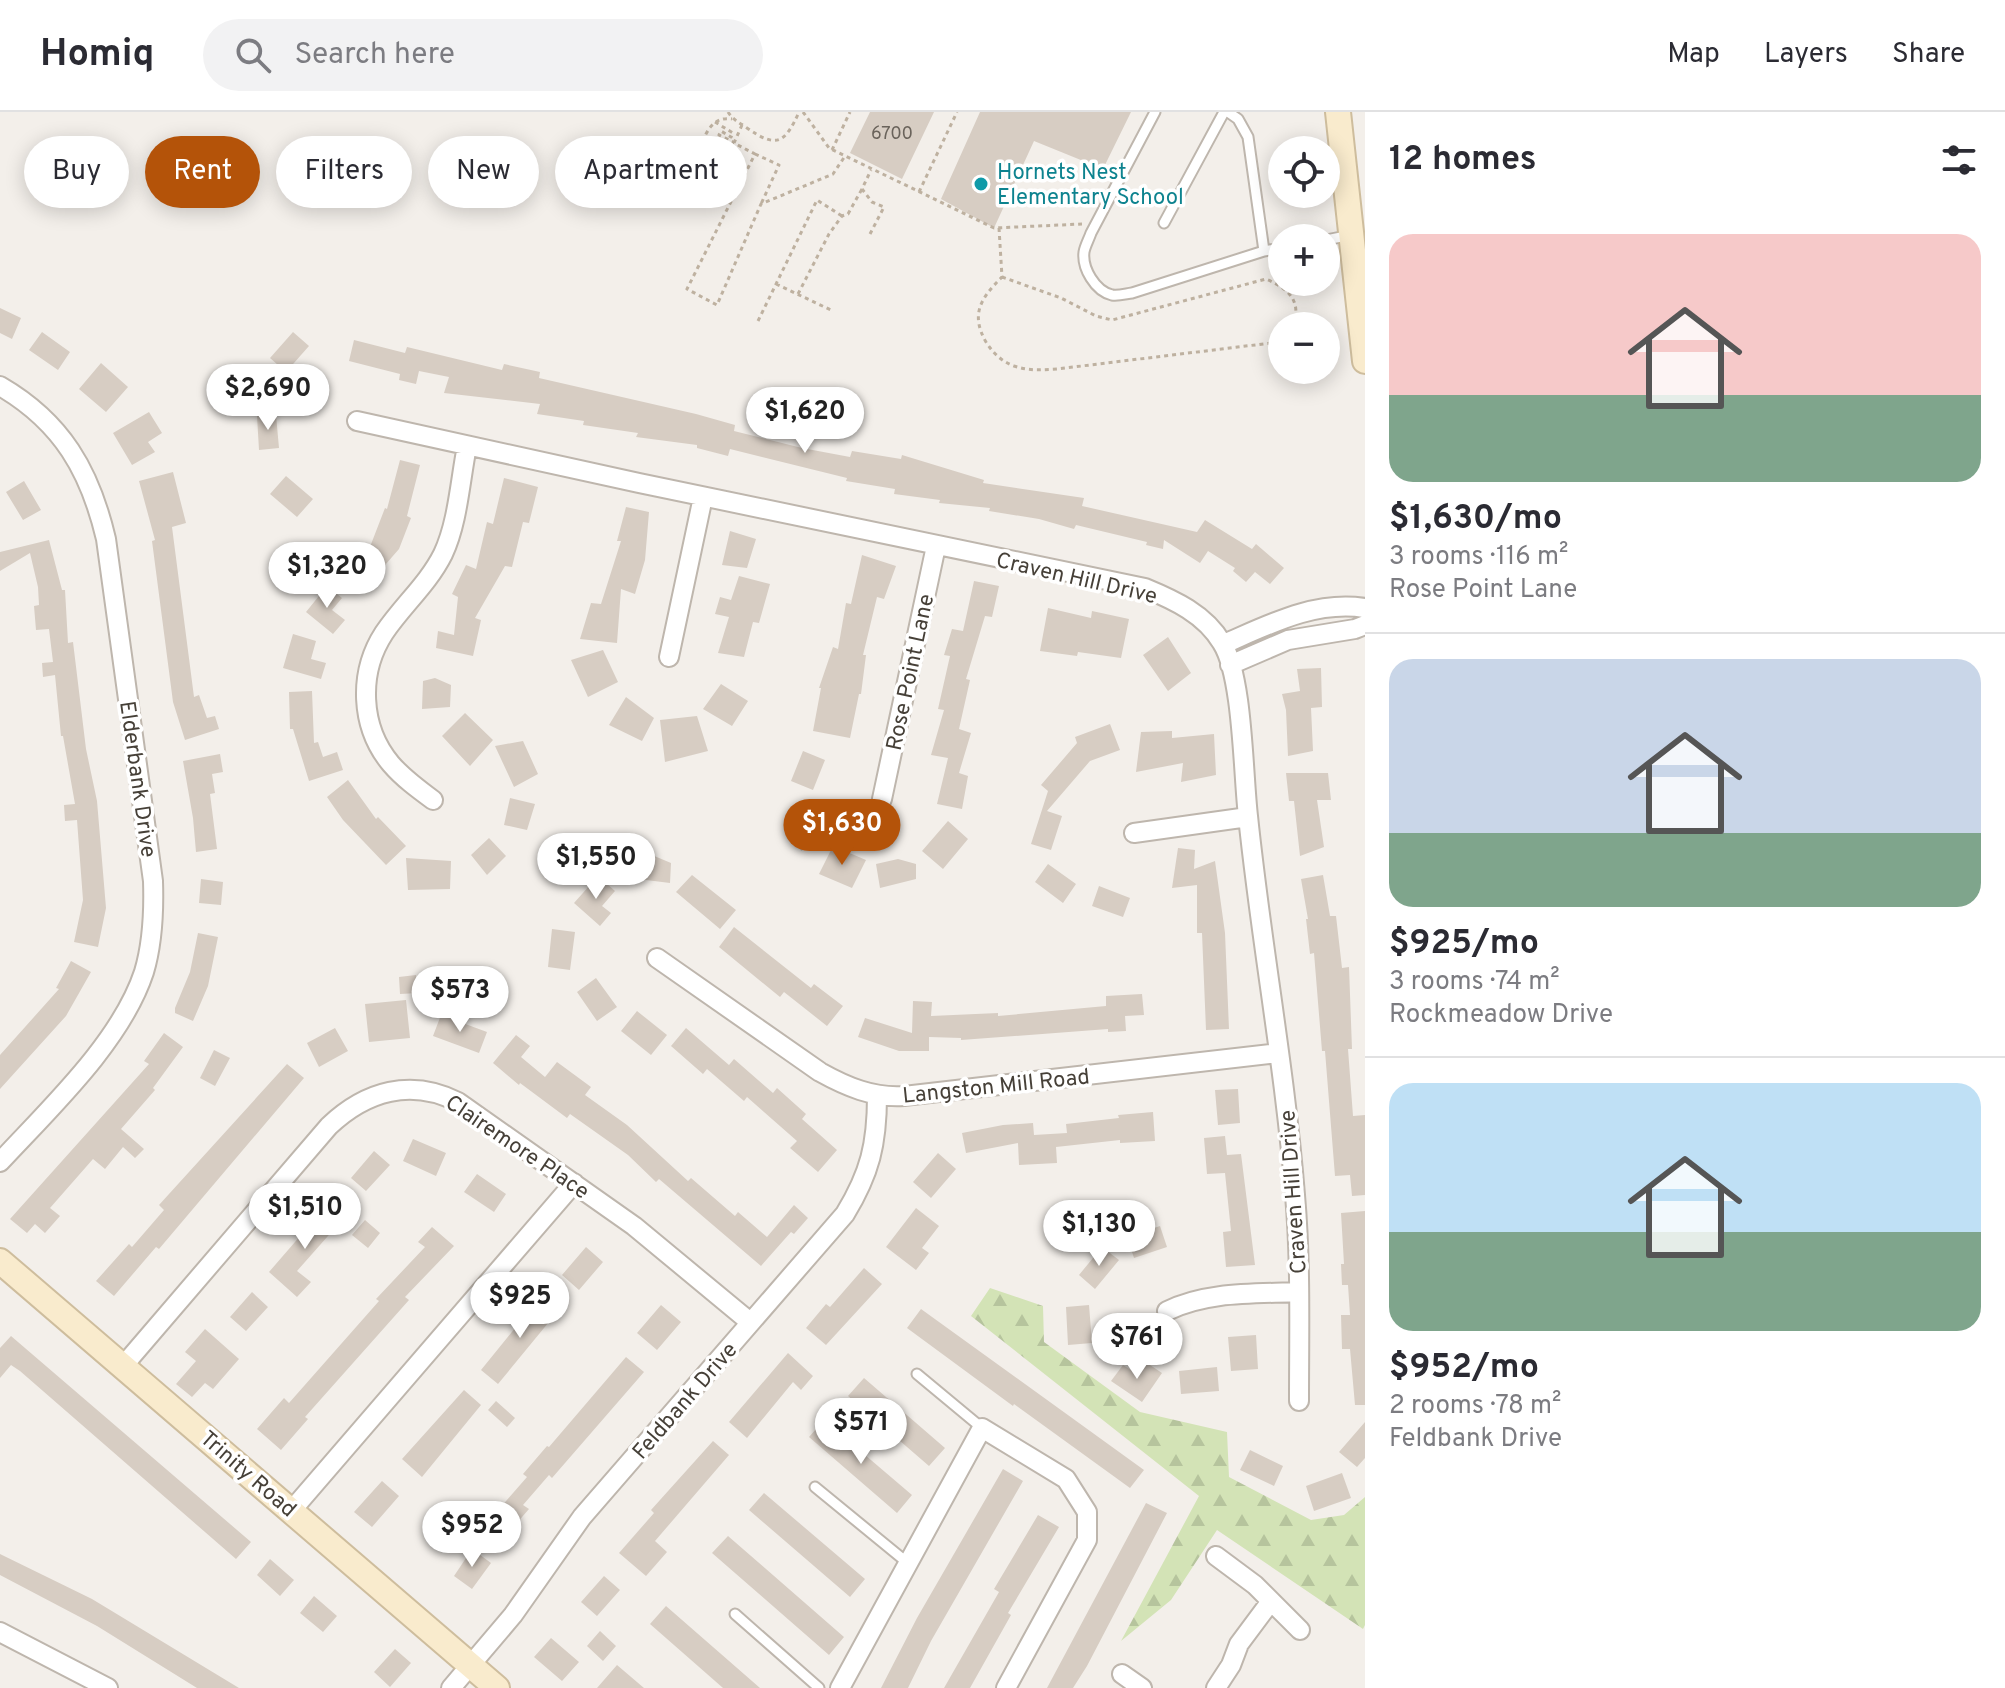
<!DOCTYPE html>
<meta charset="utf-8">
<style>
:root{--surface:#fff;--page:#f2f2f3;--text:#2b2b33;--muted:#7c7c81;--line:#e1e1e2;--accent:#b45309}
body{margin:0;font-family:Overpass,sans-serif;background:var(--page);color:var(--text);height:100vh;display:flex;flex-direction:column;font-size:30px;white-space:nowrap}
*{box-sizing:border-box;margin:0}
p{font-size:26px;color:var(--muted)}
.icon{flex:none;width:44px;height:44px;fill:none;stroke:currentColor;stroke-width:2;stroke-linecap:round;stroke-linejoin:round}
.map{position:relative;flex:1;overflow:hidden}
.panel{display:flex;flex-direction:column;background:var(--surface);width:640px}
.panel>*{flex:none}
.guide{position:absolute;left:24px;top:24px;width:760px;height:72px;display:flex;gap:16px}
.tools{position:absolute;left:1268px;top:24px;display:grid;gap:16px}
.tools a{display:grid;place-items:center;width:72px;height:72px;border-radius:50%;background:var(--surface);box-shadow:0 4px 20px #0003;font-size:40px}
.price{position:absolute;translate:-50% -68px;padding:0 18px;border-radius:28px;background:#fff;color:#222;font-size:26px;line-height:52px;filter:drop-shadow(0 2px 4px #0008)}
.price::after{content:'';position:absolute;left:50%;top:48px;width:24px;height:18px;margin-left:-12px;background:inherit;clip-path:polygon(0 0,100% 0,50% 100%)}
.price.active{background:var(--accent);color:#fff}
ul{padding:0;list-style:none}
li{display:grid;align-content:center;gap:16px;height:424px;padding:0 24px}
li+li{border-top:2px solid var(--line)}
li span{display:grid;place-items:center;height:248px;border-radius:24px;color:#555}
li>.icon{margin-inline-start:auto}
span .icon{width:144px;height:144px;fill:#fffc;stroke-width:1}
li b{font-size:34px}
h2{display:flex;justify-content:space-between;align-items:center;height:96px;padding:0 24px;font-size:34px}
.tag{padding:0 28px;border-radius:36px;background:var(--surface);box-shadow:0 4px 20px #0003;font-size:28px;line-height:72px}
.tag.active{background:var(--accent);color:#fff}
header{display:flex;align-items:center;gap:48px;box-sizing:border-box;height:112px;padding:0 40px;background:var(--surface);border-bottom:2px solid var(--line)}
header strong{font-size:38px}
nav{display:flex;gap:44px;margin-inline-start:auto;font-size:28px}
.search{width:560px;height:72px;background:var(--page);display:flex;align-items:center;gap:20px;box-sizing:border-box;padding:0 28px;border-radius:44px;color:var(--muted);font-size:30px}
main{display:flex;flex:1;min-height:0}
.map>svg:first-child{display:block}
.forest{fill:url(#forest-firs)}
.building{fill:#d7cdc3}
.lines{fill:none;stroke-linecap:round;stroke-linejoin:round}
.lane-casing{stroke:#beb6ad;stroke-width:13}
.street-casing{stroke:#beb6ad;stroke-width:22}
.secondary-casing{stroke:#cebd9d;stroke-width:28}
.path{stroke:#beb1a0;stroke-width:3;stroke-dasharray:4 4;stroke-linecap:butt}
.lane{stroke:#fff;stroke-width:9}
.street{stroke:#fff;stroke-width:18}
.secondary{stroke:#f9ebcd;stroke-width:24}
.culture-dot{fill:#0f9aa8;stroke:#fff;stroke-width:3}
.labels{text-anchor:middle;stroke-width:7;stroke-linejoin:round;paint-order:stroke}
.number-label{font-size:18px;fill:#6a635b}
.culture-label{font-size:22px;fill:#0d838f;stroke:#fff;text-anchor:start}
.street-label{font-size:22px;fill:#464038;stroke:#fff}
</style>
<header>
<strong>Homiq</strong>
<div class="search"><svg class="icon" aria-label="search" viewBox="0 0 24 24"><circle cx="10" cy="10" r="6"/><path d="M15 15l6 6"/></svg>Search here</div>
<nav><a>Map</a><a>Layers</a><a>Share</a></nav>
</header>
<main>
<div class="map">
<svg width="1365" height="1576" viewBox="0 0 1365 1576">
<defs>
<pattern id="forest-firs" width="22" height="20" patternUnits="userSpaceOnUse" patternTransform="scale(2)"><rect width="22" height="20" fill="#d3e3b6"/><path d="M5 1l3.5 6h-7zM16 11l3.5 6h-7z" fill="#b6c49d"/></pattern>
</defs>
<rect width="100%" height="100%" fill="#f3efea"/>
<path class="forest" d="M990,1176L1043,1194L1044,1230L1140,1300L1227,1320L1229,1365L1311,1408L1344,1403L1365,1385V1513L1363,1517L1217,1418L1171,1488L1121,1529L1199,1384L971,1204Z"/>
<path class="building" d="M870,0H934L902,67L850,41Z
M980,0H1131L1103,57L1034,29L994,116L941,87Z
M0,196L21,206L12,227L0,221Z
M42,220L70,240L58,258L29,238Z
M293,220L309,234L286,260L270,246Z
M354,228L405,241L407,235L502,258L504,252L540,260L539,266L696,302L735,313L734,319L802,336L850,345L852,339L901,347L902,343L984,368L983,371L1084,386L1082,394L1197,420L1205,408L1252,437L1256,432L1284,456L1270,472L1255,460L1246,470L1233,459L1235,456L1208,439L1200,451L1164,428L1163,437L1146,433L1147,430L1076,413L1074,417L1039,407L989,399L990,396L939,391L940,388L894,382L895,377L846,369L847,366L730,337L728,344L697,336V333L636,325L638,321L583,313L584,309L537,302L540,292L444,281L449,265L419,259L416,272L399,268L400,262L349,249Z
M101,251L128,275L106,300L79,277Z
M149,300L162,321L148,330L155,340L132,353L113,321Z
M276,303L279,336L259,338L257,304Z
M400,348L420,353L407,404L411,406L399,437L366,475L350,460L368,440L385,396L387,397Z
M173,360L186,411L172,415L194,585L199,583L207,606L215,604L219,617L185,628L173,590L152,429L155,428L139,369Z
M286,364L313,387L297,405L270,382Z
M504,366L538,375L529,411L523,410L512,455L505,454L475,506L481,508L473,544L436,536L438,519L454,523L458,485L452,482L466,453L476,457L487,410L493,412Z
M24,369L41,398L23,408L6,380Z
M626,395L649,400L645,448L635,482L621,477L617,531L580,527L591,491L601,492L621,429H617Z
M730,419L756,427L747,456L722,453Z
M49,428L62,478H65L68,531L73,530L86,637L97,689L106,796L98,835L74,830L83,788L77,708L65,709L64,693L75,692L63,624H61L55,563L43,565L42,551L53,550L49,517L36,518L34,494L39,493L38,475L30,441L0,459V440Z
M862,443L896,454L884,487L877,485L863,543H866L861,582H859L850,626L813,619L821,576H819L833,535L838,537L846,491L851,492Z
M739,464L770,472L759,511L753,510L744,545L718,541L729,505L715,502L720,485L731,488Z
M974,469L999,474L992,505L985,504L966,567L970,568L959,617L971,621L959,661L968,664L962,697L937,692L948,646L931,643L944,598L938,597L950,544L944,543L952,517L963,519Z
M327,474L342,486L332,498L345,508L333,522L306,500Z
M1048,496L1091,506L1092,499L1129,507L1121,546L1078,540L1077,544L1040,539Z
M293,522L316,529L311,547L326,551L321,567L283,556Z
M1168,525L1191,561L1168,579L1143,543Z
M603,538L618,570L588,585L571,548Z
M1321,556L1322,595L1311,596L1313,639L1288,644L1286,598L1282,582L1300,579L1297,557Z
M435,566L451,573L450,595L422,597L423,569Z
M721,572L748,589L732,614L703,597Z
M312,579L314,631L318,630L323,645L337,640L343,658L309,669L293,617H290L289,580Z
M626,585L654,606L642,629L609,613Z
M465,601L493,628L470,654L442,624Z
M697,604L708,639L665,650L660,608Z
M1110,612L1120,638L1090,649L1047,699L1062,704L1051,738L1031,732L1048,679L1041,673L1077,631L1075,625Z
M1172,619V626L1214,622L1216,663L1181,670L1183,651L1136,660L1141,620Z
M523,629L538,662L514,675L495,634Z
M803,639L825,648L813,678L791,669Z
M220,642L223,660L212,662L215,681L210,682L217,737L196,740L193,706L183,649Z
M1286,661H1328L1331,688H1317L1324,735L1300,744L1294,689H1289Z
M348,668L376,707L378,705L406,734L386,753L343,708L327,685Z
M510,686L535,692L527,718L504,713Z
M806,698L819,731L801,739L788,705Z
M948,709L968,727L943,757L922,739Z
M489,726L506,744L487,763L471,743Z
M833,734L866,748L852,776L819,762Z
M1178,736L1195,738L1194,757L1215,749L1225,821L1229,917L1206,918L1202,821H1197V773L1172,776Z
M640,738L671,751L670,771L630,766Z
M406,746L451,749L450,777L408,778Z
M898,747L916,752V767L880,776L876,752Z
M1048,752L1076,772L1063,791L1035,770Z
M692,763L736,798L720,817L676,780Z
M1323,763L1330,804H1336L1342,856L1349,855L1352,937H1348L1353,1004L1365,1003V1083L1352,1084L1350,1063L1335,1064L1325,939H1322L1314,841L1310,842L1306,807H1308L1301,767Z
M598,764L615,779L602,794L611,801L600,814L574,791Z
M201,767L223,770L221,793L199,791Z
M1099,774L1130,786L1123,805L1092,794Z
M734,815L811,876L814,872L843,894L827,914L784,880L780,885L719,835Z
M552,817L575,820L570,858L548,855Z
M198,821L218,825L208,874L193,909L175,901V896L190,860Z
M71,849L91,860L66,904L0,977V943L59,877L56,876Z
M416,863L418,881L400,882L399,865Z
M596,866L617,895L597,909L577,880Z
M1142,882L1144,903L1125,904L1126,919L1108,920V917L961,928V926L929,925V939H899L858,925L865,906L912,921L913,889L932,890L931,904L998,901V904L1106,894V884Z
M406,888L410,926L369,930L365,892Z
M637,899L667,923L651,943L621,919Z
M441,903L487,920L479,941L433,924Z
M335,916L348,939L319,955L307,931Z
M686,916L729,953L734,947L773,981L777,976L806,1002L802,1007L837,1038L818,1060L790,1036L797,1029L747,985L744,989L707,957L703,962L671,934Z
M164,921L183,935L153,976L155,978L121,1017L144,1037L135,1046L123,1035L105,1057L93,1047L50,1096L60,1104L45,1121L35,1112L27,1121L10,1107L149,952L144,949Z
M516,923L530,934L521,945L545,965L557,950L591,975L585,983L627,1013L688,1069L691,1066L735,1104L738,1100L767,1125L794,1093L808,1106L794,1122L791,1120L761,1154L659,1067L656,1070L628,1043L570,1002L567,1006L520,971L519,973L493,951Z
M214,938L230,946L215,974L200,966Z
M287,952L304,966L159,1137L156,1135L114,1184L96,1169L129,1132L132,1135L164,1098L159,1093Z
M1238,977L1240,1011L1218,1013L1215,978Z
M1153,1000L1155,1029L1120,1031V1028L1056,1035L1057,1051L1019,1053L1018,1031L966,1041L962,1021L1003,1013L1033,1011L1034,1023L1067,1021L1066,1012L1119,1006L1118,1003Z
M1225,1024L1227,1043L1241,1042L1255,1153L1226,1155L1223,1120L1231,1119L1225,1061L1207,1062L1204,1026Z
M413,1027L446,1041L436,1064L403,1049Z
M374,1039L390,1053L366,1079L351,1066Z
M938,1041L956,1057L931,1086L913,1070Z
M477,1062L506,1082L494,1100L464,1080Z
M327,1093L343,1107L297,1159L311,1170L297,1185L269,1160Z
M916,1096L939,1114L922,1136L929,1141L916,1158L886,1135Z
M1365,1099V1293H1355L1350,1237H1342L1341,1203H1350L1348,1173H1342L1341,1152H1344L1341,1101Z
M365,1108L380,1121L368,1136L352,1123Z
M1160,1114L1167,1135L1134,1146L1127,1125Z
M432,1115L454,1134L405,1185L409,1188L305,1305L308,1307L281,1338L257,1317L284,1286L289,1291L379,1189L376,1187L425,1135L418,1130Z
M586,1135L603,1150L579,1178L562,1163Z
M1102,1135L1119,1148L1095,1177L1079,1163Z
M864,1156L882,1172L826,1233L806,1216L826,1192L830,1195Z
M252,1180L268,1195L246,1219L230,1205Z
M541,1184L558,1199L498,1272L481,1258Z
M661,1193L681,1210L657,1238L637,1221Z
M1089,1193L1092,1231L1068,1233L1066,1195Z
M921,1197L1144,1358L1130,1376L1014,1292L1013,1294L907,1216Z
M205,1217L239,1247L213,1277L205,1271L192,1285L176,1272L196,1249L185,1240Z
M1256,1223L1258,1257L1231,1259L1228,1225Z
M11,1224L251,1430L236,1447L20,1259L11,1253L0,1266V1236Z
M788,1241L813,1264L801,1278L793,1270L747,1326L729,1310Z
M626,1245L644,1260L552,1366L549,1363L523,1393L529,1397L502,1428L485,1413L527,1365L523,1362L547,1334L549,1335Z
M1147,1251L1162,1261L1142,1290L1111,1269L1123,1253L1139,1263Z
M1217,1255L1219,1279L1181,1282L1179,1259Z
M864,1266L945,1336L929,1354L848,1284Z
M464,1278L481,1293L422,1365L402,1347Z
M496,1289L515,1306L507,1315L488,1298Z
M824,1308L912,1383L897,1401L809,1325Z
M1365,1310V1346L1357,1355L1339,1340Z
M713,1329L729,1343L655,1429L667,1440L646,1464L619,1441L654,1401L651,1398Z
M1250,1338L1283,1354L1274,1374L1240,1358Z
M1003,1357L1023,1369L931,1529L908,1576H881L917,1506Z
M1342,1361L1351,1386L1314,1399L1306,1374Z
M382,1369L399,1384L372,1415L354,1400Z
M764,1381L865,1467L850,1485L749,1398Z
M1146,1391L1167,1401L1087,1554L1073,1576H1047Z
M1038,1403L1059,1415L1008,1501L1011,1503L970,1576H944L999,1480L994,1477Z
M728,1424L844,1525L829,1543L712,1441Z
M472,1437L491,1451L472,1477L454,1464Z
M0,1442L92,1487L239,1576H197L97,1514L0,1463Z
M270,1447L294,1468L280,1484L257,1463Z
M604,1464L620,1478L597,1504L581,1490Z
M314,1484L337,1504L323,1520L300,1501Z
M666,1494L760,1576H723L650,1512Z
M600,1519L616,1534L603,1549L587,1534Z
M551,1526L579,1550L562,1569L534,1545Z
M395,1537L411,1551L390,1575L374,1560Z
M617,1553L644,1576H597Z"/>
<g class="lines">
<defs>
<path id="lane" d="M1155,0L1091,121C1089,127 1085,134 1084,140C1082,156 1095,179 1112,183C1118,184 1125,182 1132,181L1264,139L1282,136
M1228,0L1238,7L1248,25L1264,139
M1164,111L1224,0
M1326,128L1351,123
M917,1262L982,1316
M815,1375L909,1452
M735,1502L819,1576"/>
<path id="street" d="M0,274C62,310 90,359 106,427L153,769C154,800 153,830 144,860C121,930 49,997 0,1050
M357,309L639,371L1145,476C1174,488 1205,502 1222,531C1243,564 1243,662 1248,704C1261,831 1285,956 1295,1083C1301,1152 1299,1221 1299,1289
M1224,532C1268,513 1315,488 1365,496
M669,545L703,385
M1230,553L1288,528L1355,517L1365,513
M882,687L936,434
M433,688C418,677 403,666 391,652C360,615 358,561 384,521C403,493 428,472 443,442C458,410 460,369 467,334
M1134,721L1248,705
M657,846L820,960C847,975 873,986 904,984L1279,941
M1167,1199C1207,1179 1256,1182 1299,1180
M124,1253L329,1014C366,979 411,966 458,990L634,1114L750,1210
M292,1398L574,1071
M1216,1444L1255,1473L1300,1518
M0,1520L108,1576
M1122,1562L1142,1576
M451,1576L513,1503L582,1405L845,1102C870,1061 877,1032 877,984
M840,1576L982,1316L1066,1367L1087,1400V1428L1006,1576
M1216,1576L1231,1553L1239,1532L1271,1489"/>
<path id="secondary" d="M1338,0L1365,249
M0,1149L497,1576"/>
</defs>
<use href="#lane" class="lane-casing"/>
<use href="#street" class="street-casing"/>
<use href="#secondary" class="secondary-casing"/>
<path class="path" d="M728,0C733,8 740,11 747,16C777,37 785,31 799,0
M803,0L829,36L994,116L1082,112
M715,10L733,21L731,25L721,19L719,23L733,30
M742,13L734,31L755,42L687,177L717,193L761,92L833,62L845,44
M699,37C706,21 712,4 732,7
M832,38L850,0
M755,42L779,53L761,92
M919,80L957,0
M999,116L1002,165C981,186 970,202 986,230C993,241 1001,249 1014,254C1028,259 1042,258 1057,257L1271,231L1282,226
M870,122L884,95L872,90L862,77L871,58
M1002,165L1061,186L1096,204L1112,208L1266,167C1289,177 1302,189 1293,214
M776,172L833,199
M798,182L829,122L842,104L848,102L862,77
M758,209L817,88L842,104"/>
<use href="#lane" class="lane"/>
<use href="#street" class="street"/>
<use href="#secondary" class="secondary"/>
</g>
<circle class="culture-dot" cx="981" cy="72" r="8"/>
<g class="labels">
<g class="number-label">
<text x="892" y="27">6700</text>
</g>
<g class="culture-label">
<text x="997" y="67">Hornets Nest<tspan x="997" dy="25">Elementary School</tspan></text>
</g>
<g class="street-label">
<text transform="translate(1077 465) rotate(13)" y="8">Craven Hill Drive</text>
<text transform="translate(909 560) rotate(-78)" y="8">Rose Point Lane</text>
<text transform="translate(139 667) rotate(82)" y="8">Elderbank Drive</text>
<text transform="translate(996 973) rotate(-6)" y="8">Langston Mill Road</text>
<text transform="translate(518 1034) rotate(34)" y="8">Clairemore Place</text>
<text transform="translate(1292 1080) rotate(-94)" y="8">Craven Hill Drive</text>
<text transform="translate(684 1288) rotate(-49)" y="8">Feldbank Drive</text>
<text transform="translate(249 1361) rotate(41)" y="8">Trinity Road</text>
</g>
</g>
</svg>
<div class="tools">
<a><svg class="icon" aria-label="locate" viewBox="0 0 24 24"><circle cx="12" cy="12" r="6"/><path d="M12 2v4M12 18v4M2 12h4M18 12h4"/></svg></a>
<a>+</a>
<a>−</a>
</div>
<b class="price" style="left:268px;top:320px">$2,690</b>
<b class="price" style="left:805px;top:343px">$1,620</b>
<b class="price" style="left:327px;top:498px">$1,320</b>
<b class="price active" style="left:842px;top:755px">$1,630</b>
<b class="price" style="left:596px;top:789px">$1,550</b>
<b class="price" style="left:460px;top:922px">$573</b>
<b class="price" style="left:305px;top:1139px">$1,510</b>
<b class="price" style="left:1099px;top:1156px">$1,130</b>
<b class="price" style="left:520px;top:1228px">$925</b>
<b class="price" style="left:1137px;top:1269px">$761</b>
<b class="price" style="left:861px;top:1354px">$571</b>
<b class="price" style="left:472px;top:1457px">$952</b>
<div class="guide">
<a class="tag">Buy</a>
<a class="tag active">Rent</a>
<a class="tag">Filters</a>
<a class="tag">New</a>
<a class="tag">Apartment</a>
</div>
</div>
<section class="panel">
<h2>12 homes<svg class="icon" aria-label="filters" viewBox="0 0 24 24"><path d="M4 7h16M4 17h16"/><circle cx="9" cy="7" r="2"/><circle cx="15" cy="17" r="2"/></svg></h2>
<ul>
<li><span style="background:linear-gradient(#f6c9c9 65%,#7fa58c 0)"><svg class="icon" aria-label="home" viewBox="0 0 24 24"><path d="M3 11l9-7 9 7M6 9v11h12V9"/></svg></span><div><b>$1,630/mo</b><p>3 rooms · 116 m²</p><p>Rose Point Lane</p></div></li>
<li><span style="background:linear-gradient(#c9d6e8 70%,#7fa58c 0)"><svg class="icon" aria-label="home" viewBox="0 0 24 24"><path d="M3 11l9-7 9 7M6 9v11h12V9"/></svg></span><div><b>$925/mo</b><p>3 rooms · 74 m²</p><p>Rockmeadow Drive</p></div></li>
<li><span style="background:linear-gradient(#bfe0f5 60%,#7fa58c 0)"><svg class="icon" aria-label="home" viewBox="0 0 24 24"><path d="M3 11l9-7 9 7M6 9v11h12V9"/></svg></span><div><b>$952/mo</b><p>2 rooms · 78 m²</p><p>Feldbank Drive</p></div></li>
</ul>
</section>
</main>
